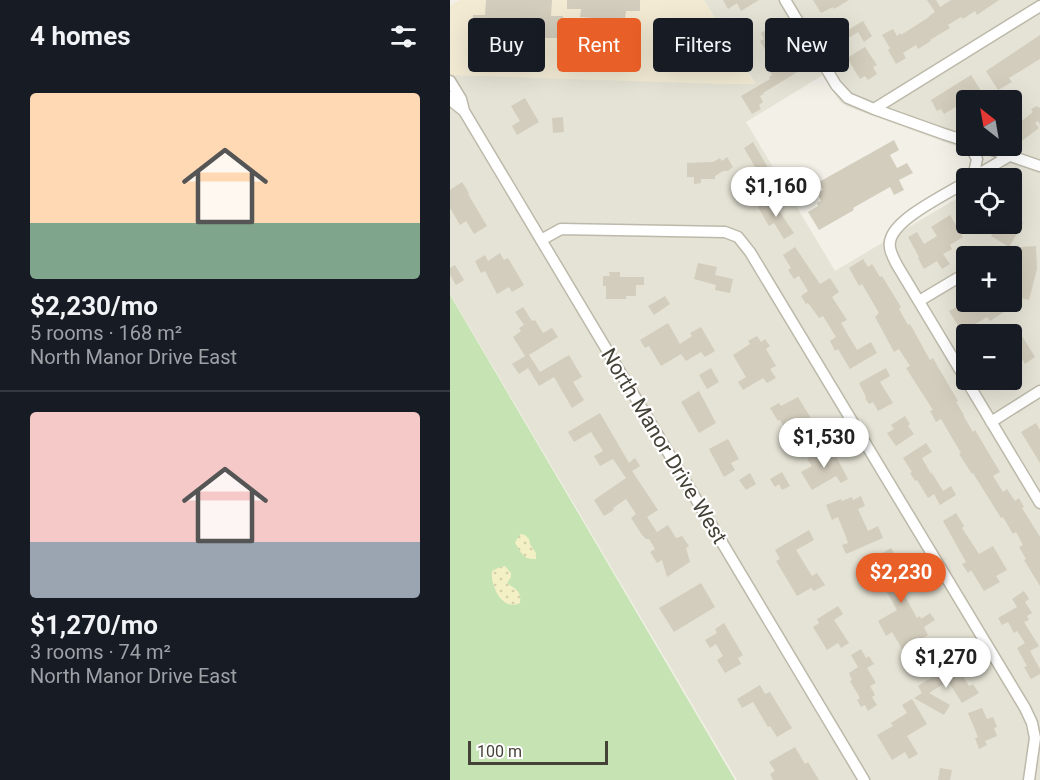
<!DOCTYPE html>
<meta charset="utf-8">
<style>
:root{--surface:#171b24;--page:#20242c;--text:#f1f3f6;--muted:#9ea1a6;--line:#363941;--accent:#e85f27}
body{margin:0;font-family:Roboto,sans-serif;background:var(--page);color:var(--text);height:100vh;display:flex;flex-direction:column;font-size:22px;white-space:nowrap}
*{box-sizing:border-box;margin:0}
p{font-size:20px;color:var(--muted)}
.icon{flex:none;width:33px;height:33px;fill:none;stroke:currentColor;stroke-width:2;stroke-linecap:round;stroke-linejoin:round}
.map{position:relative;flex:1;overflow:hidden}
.side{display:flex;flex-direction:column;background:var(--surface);width:450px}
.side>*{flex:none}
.hud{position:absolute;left:18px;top:18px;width:482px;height:54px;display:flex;gap:12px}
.needle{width:39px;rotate:329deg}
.tools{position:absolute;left:506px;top:90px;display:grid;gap:12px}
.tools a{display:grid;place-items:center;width:66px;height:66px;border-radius:6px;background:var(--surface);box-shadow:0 6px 24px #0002;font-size:30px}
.scale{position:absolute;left:18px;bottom:15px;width:140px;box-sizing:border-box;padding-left:6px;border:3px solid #444136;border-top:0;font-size:16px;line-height:21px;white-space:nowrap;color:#444136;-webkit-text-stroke:4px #fff;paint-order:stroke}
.price{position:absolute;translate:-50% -51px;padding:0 14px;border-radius:21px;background:#fff;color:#222;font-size:20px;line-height:39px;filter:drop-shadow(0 2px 3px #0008)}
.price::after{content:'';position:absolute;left:50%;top:36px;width:18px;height:14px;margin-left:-9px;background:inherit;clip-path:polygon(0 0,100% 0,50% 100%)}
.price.current{background:var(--accent);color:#fff}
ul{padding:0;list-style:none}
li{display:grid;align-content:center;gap:12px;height:318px;padding:0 30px}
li+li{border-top:2px solid var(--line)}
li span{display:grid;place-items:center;height:186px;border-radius:6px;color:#555}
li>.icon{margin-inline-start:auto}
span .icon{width:108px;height:108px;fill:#fffc;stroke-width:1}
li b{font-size:26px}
h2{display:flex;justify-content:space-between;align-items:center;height:72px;padding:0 30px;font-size:26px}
.tag{padding:0 21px;border-radius:6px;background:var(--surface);box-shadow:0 6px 24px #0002;font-size:21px;line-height:54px}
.tag.current{background:var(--accent);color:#fff}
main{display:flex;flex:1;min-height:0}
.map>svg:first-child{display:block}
.residential{fill:#e5e3d5;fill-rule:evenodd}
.commercial{fill:#f2ead3}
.grass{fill:#c6e3b3}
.sand{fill:url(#sand-dots)}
.building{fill:#d3cdbd}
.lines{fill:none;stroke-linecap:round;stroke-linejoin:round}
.minor-casing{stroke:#bdb9aa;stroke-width:13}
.minor{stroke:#fff;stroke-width:10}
.labels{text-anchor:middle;stroke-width:4.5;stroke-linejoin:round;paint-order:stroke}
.street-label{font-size:21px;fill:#444136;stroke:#fff}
</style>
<main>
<section class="side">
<h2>4 homes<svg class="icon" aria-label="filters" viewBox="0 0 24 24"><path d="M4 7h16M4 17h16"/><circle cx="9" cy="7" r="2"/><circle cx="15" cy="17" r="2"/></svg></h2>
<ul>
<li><span style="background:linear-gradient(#ffd9b3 70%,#7fa58c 0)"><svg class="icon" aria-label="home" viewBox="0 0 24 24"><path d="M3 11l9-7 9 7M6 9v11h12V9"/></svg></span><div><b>$2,230/mo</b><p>5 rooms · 168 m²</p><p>North Manor Drive East</p></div></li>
<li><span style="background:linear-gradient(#f6c9c9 70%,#9aa5b1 0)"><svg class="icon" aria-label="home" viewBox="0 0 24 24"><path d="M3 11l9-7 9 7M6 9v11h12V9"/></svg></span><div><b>$1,270/mo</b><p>3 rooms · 74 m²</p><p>North Manor Drive East</p></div></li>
</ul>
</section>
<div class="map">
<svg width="590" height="780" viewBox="0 0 590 780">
<defs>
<pattern id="sand-dots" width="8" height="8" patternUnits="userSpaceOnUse" patternTransform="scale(1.5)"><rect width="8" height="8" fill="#f3f0c5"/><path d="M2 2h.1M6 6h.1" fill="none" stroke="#d2cfaa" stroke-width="1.8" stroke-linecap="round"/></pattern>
</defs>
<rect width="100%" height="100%" fill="#f2f0e7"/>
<path class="residential" d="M254,0H590V780H287L0,294V74L305,83ZM373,75L390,102L396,106L519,151L545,158L555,169L539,178H561V224H516V193L385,271L296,122ZM516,100H561V146H516ZM516,256H561V302H516ZM516,334H561V380H516Z"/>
<path class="commercial" d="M10,0H254L305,84H273L0,75V6Z"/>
<path class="grass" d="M0,295L285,780H0Z"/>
<path class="sand" d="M71,534L75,535L79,539L80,544L86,553V559C73,560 72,553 65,543L68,537Z
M55,566L61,573V577L57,583C65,589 72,591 70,603C53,612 40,586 42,571L48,568Z"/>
<path class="building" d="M36,0H102L101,16H113L112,38H77V42L58,41V37L22,36L23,15H35Z
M117,0H190V11H176L175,19H163V21H143L144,18L130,17L131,9H117Z
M273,0H309L291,11L287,3L278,9Z
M363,0H399L384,9L383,7L371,13Z
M477,0H486L490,7L501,0H549L527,15L525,11L513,19L511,17L498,25L500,28L480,40L481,41L468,49L466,45L453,53L456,58L446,64L438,50L440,48L432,35L443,29L447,36L450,33L451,35L479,17V16L485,12Z
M413,21L422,36L414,42L408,32L394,41L397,46L383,54L376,43Z
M322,26L349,71L313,93L314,94L310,96L313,102L309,105L311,109L302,114L291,96L320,79L319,77L322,75L317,67L323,63L310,41L314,39L311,33Z
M590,35V59L559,78L562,82L548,90L536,71Z
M415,47L427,65L423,67L427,74L418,80L415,76L410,79L397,58Z
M521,75L531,91L519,100H516V112L511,104L494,114L491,109L487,111L481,100Z
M75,98L89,122L67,135L62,126L70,121L61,106Z
M587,106L589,108L590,107V125L588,121L585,123L589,128L569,143L562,134L572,126L569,123L583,112L581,109Z
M113,117L114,132L103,133L102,118Z
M444,140L449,150L440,155L447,168L457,163L463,173L449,180L454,190L444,195L440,187L403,208L404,210L369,230L358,212L368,206L367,203L371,201L367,193L373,190L369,182Z
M303,142L325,180L306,191L299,180L309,174L294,148Z
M277,157L283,167L278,171H273L265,176V179H251V183L244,184V177H237V163L263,162L270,158L272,161Z
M12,182L19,193L18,194L37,226L24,234L16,221L10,225L0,208V190Z
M321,199L344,233L334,239L324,223L319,226L308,207Z
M500,215L513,237L500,245L502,249L493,254L500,264L492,269L487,261L474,269L468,258L469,257L458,237L467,232L474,244L487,236L481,227Z
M561,216L573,223L559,247L541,236L549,224H561Z
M586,246L587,269L579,300L561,296L563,280L561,279V277L564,267H561L560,248Z
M345,247L370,284L380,278L389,292L382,297L397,320L391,323L407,350L421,342L427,353L400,369L388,349L385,351L380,341L386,337L373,316L369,318L358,303L356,304L351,296L358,291L349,276L344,279L338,270L341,268L333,255Z
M50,253L54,260L58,258L74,285L62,292L59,287L47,294L35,271L31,273L25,261L35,255L38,261Z
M413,259L418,267L422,264L430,277L432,276L451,307L449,309L458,325L460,324L480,360L483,358L488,367L508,401L506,402L514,415H513L523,432L525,430L550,472L543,476L553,492L557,489L565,501L569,498L574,507L572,508L590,537V586L574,560L576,559L569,547L573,545L566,532L563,534L553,517L551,518L523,473L522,474L509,454L511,453L491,419L486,422L480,411L483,410L456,368L460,366L449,349L444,352L425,317L429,313L412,284L409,286L399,268Z
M248,263L267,267L265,275L283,279L280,293L265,290L266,285L244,279Z
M5,265L14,280L6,285L0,275V268Z
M159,272H170V277H194V285H186V296H176V299H156V286H153V276H160Z
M215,296L220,304L204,315L198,306Z
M516,302H552L557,310L540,321L537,317L524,325L528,331L523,334H517L515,331L512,332L499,311Z
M73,307L82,321L85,320L93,333L102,328L108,337L79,355L90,372L119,355L132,377L123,382L134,400L122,408L104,377L89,386L78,368L69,374L62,364L75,356L63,337L71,331L69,328L74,325L65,312Z
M218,323L230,344L242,336L240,333L251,327L265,351L255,357L251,352L236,361L231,354L211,366L199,346L195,348L190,340Z
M307,336L311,342L315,339L320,346L316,349L326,366L320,369L326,378L317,383L313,378L293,390L288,382L296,377L283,355L300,344L298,341Z
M572,336L585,357L575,364L572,359L561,366V342Z
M261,368L269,382L257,389L249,375Z
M436,368L440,376L430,382L443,403L428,411L423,402L419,404L415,398L416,397L409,383Z
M249,391L266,423L249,433L231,402Z
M348,397L362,420L338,434L330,420L328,421L320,408L329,403L331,406Z
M150,413L179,463L185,458L190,466L182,471L208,510L197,517L207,532L218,525L226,538L232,536L239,546L236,548L240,562L217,577L212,560L207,563L200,552L205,549L199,539H196L192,535L181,518L186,514L176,499L163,508L164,510L154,516L144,500L176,478L163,459L150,466L144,456L153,451L141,432L124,442L118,432Z
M455,416L460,424L458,426L464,434L446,446L437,433L444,429L441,425Z
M586,423L590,430V463L571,432Z
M278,439L289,459L281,463L285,470L274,477L259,449Z
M476,443L482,452L472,458L481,474L482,473L493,491L501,486L506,495L490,505L484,494L478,498L467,480L465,481L460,473L462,472L453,458Z
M380,445L398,479L391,483L386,476L362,490L351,472L362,466L357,459Z
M332,472L340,486L332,490L329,484L325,487L320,479Z
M300,473L306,484L296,490L289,480Z
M411,496L415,506L408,509L418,531L428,526L433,538L396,554L392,545L398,543L396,537L388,517L382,520L376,505L391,499L392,501L402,497L403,500Z
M506,513L514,526L512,528L529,554L543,546L557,570L546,576L550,582L534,591L521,570L518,573L512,564L516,562L493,521Z
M359,530L364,540L346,550L362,576L367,573L375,585L364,591L361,588L347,596L326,561L330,559L325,550Z
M441,548L464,587L453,593L467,618L470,616L471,619L480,613L485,620L474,627L478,635L461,645L462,647L454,652L442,632L436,636L428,621L447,610L435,589L440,586L424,558Z
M251,583L265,607L224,632L209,608Z
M574,591L579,599L575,602L582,613L577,616L579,620L574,622L589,646L580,651L590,669V674L581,679L574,667L577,666L567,648L575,643L567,631L564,633L558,622L552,625L548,618L567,607L562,599Z
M388,606L393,614L384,620L399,643L391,648L388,643L377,650L363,627L369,623L367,619Z
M274,623L293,655L288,658L291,664L275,673L267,660L273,656L266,644L260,648L255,640L267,633L265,629Z
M411,649L416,658L419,656L424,664L417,668L426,683L420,686L425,695L422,697L427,705L418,711L415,705L411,707L407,700L410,698L400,681L402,680L399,673L408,667L401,655Z
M505,663L519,686L523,684L529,693L512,703L498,681L479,693L500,705L494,715L464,698L472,693L468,686Z
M310,685L315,694L320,692L342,728L327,737L320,726L318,727L303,702L292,708L287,699Z
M462,699L477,724L457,736L468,754L459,759L455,752L442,760L427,735L443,726L441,723L457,713L452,705Z
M532,708L537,719L543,717L547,727L544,728L547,736L535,741L537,745L529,749L525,738L528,737L518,713Z
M345,747L355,764L358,762L369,780H323L320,774L325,771L319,762Z
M490,768L502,770L500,780H488Z"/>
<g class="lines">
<defs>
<path id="minor" d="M335,0L386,85L398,98L424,109L494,134L516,141
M0,81L11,99L14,111L414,780
M0,97L4,103L14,111
M424,109L590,6
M520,146L527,159L523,178
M531,146L590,166
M522,178L561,155
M516,182C497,194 448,217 441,238C437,247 443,257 447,265L590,503
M91,240L111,229L275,232L288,237L300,252L575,708L582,723L585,738L579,780
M469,301L516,273
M541,422L590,391"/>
</defs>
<use href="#minor" class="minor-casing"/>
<use href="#minor" class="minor"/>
</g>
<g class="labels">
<g class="street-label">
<text transform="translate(214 446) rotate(59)" y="7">North Manor Drive West</text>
</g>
</g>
</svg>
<div class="tools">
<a><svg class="needle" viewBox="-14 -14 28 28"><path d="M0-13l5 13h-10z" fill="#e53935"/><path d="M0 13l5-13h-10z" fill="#9ea1a6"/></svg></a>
<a><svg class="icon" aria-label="locate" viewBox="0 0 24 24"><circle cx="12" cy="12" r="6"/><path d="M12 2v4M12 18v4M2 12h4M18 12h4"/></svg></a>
<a>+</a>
<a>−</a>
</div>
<div class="scale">100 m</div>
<b class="price" style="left:326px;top:218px">$1,160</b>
<b class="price" style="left:374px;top:469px">$1,530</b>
<b class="price current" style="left:451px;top:604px">$2,230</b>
<b class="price" style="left:496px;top:689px">$1,270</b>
<div class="hud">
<a class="tag">Buy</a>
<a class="tag current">Rent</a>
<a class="tag">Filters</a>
<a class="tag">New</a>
</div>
</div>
</main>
